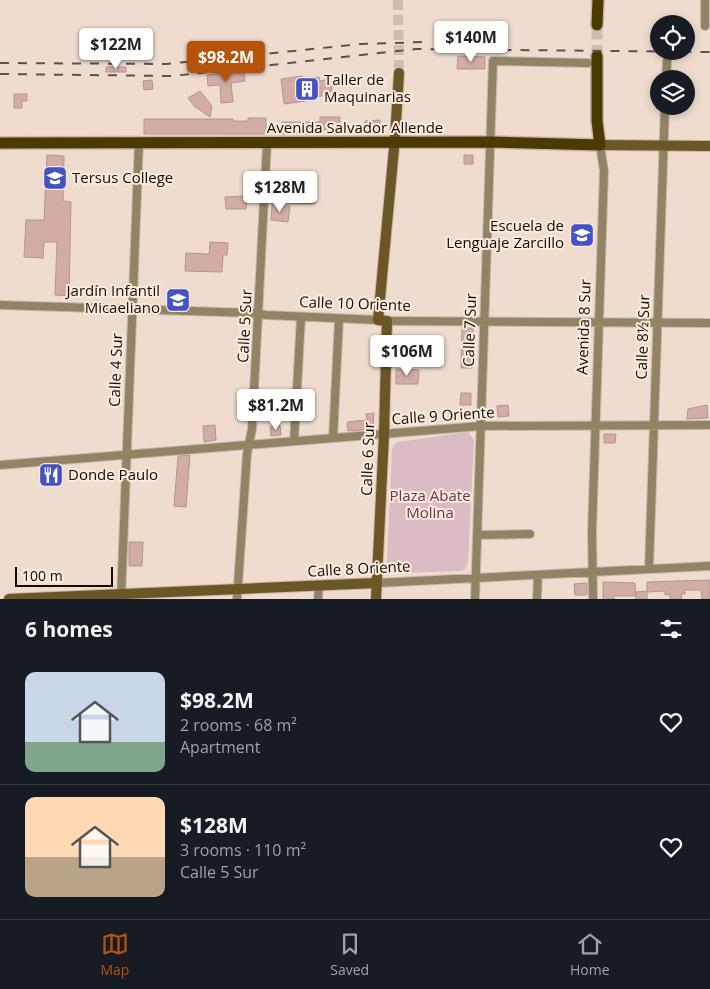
<!DOCTYPE html>
<meta charset="utf-8">
<style>
:root{--surface:#171b24;--page:#242831;--text:#f1f3f6;--muted:#9ea1a6;--line:#363941;--accent:#b45309}
body{margin:0;font-family:"Open Sans",sans-serif;background:var(--page);color:var(--text);height:100vh;display:flex;flex-direction:column;font-size:19px;white-space:nowrap}
*{box-sizing:border-box;margin:0}
p{font-size:16px;color:var(--muted)}
.icon{flex:none;width:28px;height:28px;fill:none;stroke:currentColor;stroke-width:2;stroke-linecap:round;stroke-linejoin:round}
.map{position:relative;height:599px;overflow:hidden}
.details{display:flex;flex-direction:column;background:var(--surface);flex:1}
.details>*{flex:none}
.buttons{position:absolute;left:650px;top:15px;display:grid;gap:10px}
.buttons a{display:grid;place-items:center;width:45px;height:45px;border-radius:50%;background:var(--surface);box-shadow:0 2px 8px #0003;font-size:25px}
.scale{position:absolute;left:15px;bottom:12px;width:98px;box-sizing:border-box;padding-left:5px;border:2px solid #120c07;border-top:0;font-size:14px;line-height:18px;white-space:nowrap;color:#120c07;-webkit-text-stroke:4px #fceadc;paint-order:stroke}
.price{position:absolute;translate:-50% -42px;padding:0 11px;border-radius:5px;background:#fff;color:#222;font-size:16px;line-height:32px;filter:drop-shadow(0 1px 2px #0008)}
.price::after{content:'';position:absolute;left:50%;top:30px;width:15px;height:11px;margin-left:-8px;background:inherit;clip-path:polygon(0 0,100% 0,50% 100%)}
.price.current{background:var(--accent);color:#fff}
ul{padding:0;list-style:none}
li{display:flex;align-items:center;gap:15px;height:125px;padding:0 25px}
li+li{border-top:1px solid var(--line)}
li span{display:grid;place-items:center;flex:none;width:140px;height:100px;border-radius:10px;color:#555}
li>.icon{margin-inline-start:auto}
span .icon{width:60px;height:60px;fill:#fffc;stroke-width:1}
li b{font-size:21px}
h2{display:flex;justify-content:space-between;align-items:center;height:60px;padding:0 25px;font-size:21px}
.tab-bar{display:flex;justify-content:space-around;align-items:center;height:70px;border-top:1px solid var(--line);background:var(--surface);font-size:14px;color:var(--muted)}
.tab-bar a{display:grid;justify-items:center;gap:2px}
.tab-bar .current{color:var(--accent)}
.map>svg:first-child{display:block}
.green{fill:#dbbcc4}
.building{fill:#d3aca5;stroke:#ae9793}
.lines{fill:none;stroke-linecap:round;stroke-linejoin:round}
.secondary-tunnel{stroke:#cebdb1;stroke-width:10;stroke-dasharray:10 5;stroke-linecap:butt}
.primary-tunnel{stroke:#cebdb1;stroke-width:11;stroke-dasharray:11 5.5;stroke-linecap:butt}
.street-casing{stroke:#c7b7ab;stroke-width:10}
.secondary-casing{stroke:#c7b7ab;stroke-width:12}
.primary-casing{stroke:#c7b7ab;stroke-width:14}
.street{stroke:#918464;stroke-width:8}
.secondary{stroke:#6b5725;stroke-width:10}
.primary{stroke:#4c3900;stroke-width:11}
.rail{stroke:#5c524a;stroke-width:2;stroke-dasharray:9 9;stroke-linecap:butt}
.labels{text-anchor:middle;stroke-width:4;stroke-linejoin:round;paint-order:stroke}
.poi-label{font-size:15px;fill:#120c07;stroke:#fceadc;text-anchor:start}
.street-label{font-size:15px;fill:#120c07;stroke:#fceadc}
.park-label{font-size:15px;fill:#6a3546;stroke:#fceadc}
</style>
<div class="map">
<svg width="710" height="599" viewBox="0 0 710 599">
<rect width="100%" height="100%" fill="#efdccf"/>
<path class="green" d="M468,432L474,440L468,561L466,568L461,571L396,573L387,563L392,448L397,442Z"/>
<path class="building" d="M458,56L485,57V69H457Z
M106,67H126V72H106Z
M244,70L245,81L231,83L233,102L221,103L220,85L208,86L207,75Z
M302,76L303,79L319,77L320,81L330,79L332,91L321,92L322,96L305,98L306,101L284,104L281,79Z
M152,80L153,89L144,90L143,81Z
M200,91L212,106L210,117L194,106L188,98Z
M14,94H27V101H22V108H14Z
M320,117H340V130H314V134H282V132H277V125H282V122H320Z
M248,118H266V134H144V119H233V121H248Z
M380,120V133H365V121Z
M47,155L64,156L63,201L71,202L69,296L55,295L57,242H44L43,258L24,257L26,220H44Z
M464,155H473V164H464Z
M247,196L246,209H226L225,197Z
M272,205L290,206L288,222L271,220Z
M210,242L228,243L227,255H223L222,272L185,271L186,253L209,254Z
M462,328H473L472,368H461Z
M396,369L419,370L418,384H396Z
M461,393H471V405H460Z
M508,405L509,416L498,417L497,406Z
M707,405L708,418L687,419L688,409Z
M374,413L373,429L348,431L347,422L367,420L366,414Z
M215,425L216,440L204,442L203,426Z
M280,426L281,435L271,436L270,427Z
M604,434H616L615,443H604Z
M190,455L186,507L174,506L178,456Z
M129,542H143L142,566H129Z
M710,580V599H702L701,590H685V594H681L682,599H670V594L665,595V591L647,592V582Z
M603,582L635,583L636,596H614V599H603Z
M587,583V595H575L574,584Z
M647,591V599H636V592Z"/>
<g class="lines">
<path class="secondary-tunnel" d="M398,0L399,73"/>
<path class="primary-tunnel" d="M597,56V25"/>
<defs>
<path id="street" d="M705,0V26
M666,79L667,61
M264,199L312,200
M0,305L252,313L266,315L378,320
M387,321L710,323
M333,438L339,319
M294,441L301,317
M0,465L481,426L710,425
M477,535L530,534
M649,568L665,106
M377,583L710,566
M121,599L139,142
M237,599L247,454L252,429L267,143
M318,599L319,586
M475,599L493,61L588,63
M537,599L538,575
M593,599L592,531L604,171L600,145"/>
<path id="secondary" d="M600,145L710,146
M9,599L377,583
M376,599L384,434L387,321L378,320L395,138L399,73"/>
<path id="primary" d="M597,25L598,0
M0,143L491,142L600,145L597,121V56"/>
</defs>
<use href="#street" class="street-casing"/>
<use href="#secondary" class="secondary-casing"/>
<use href="#primary" class="primary-casing"/>
<use href="#street" class="street"/>
<use href="#secondary" class="secondary"/>
<use href="#primary" class="primary"/>
<path class="rail" d="M0,63L166,64L361,44L424,42
M0,74L172,76L416,49L710,52"/>
</g>
<defs>
<symbol id="building-square" viewBox="-11 -11 22 22"><rect x="-9" y="-9" width="18" height="18" rx="4" fill="#4552c6" stroke="#fceadc"/><path d="M-4-6H4V6H1V3H-1V6H-4ZM-2.5-4.3h1.7v1.8h-1.7ZM.8-4.3h1.7v1.8H.8ZM-2.5-1h1.7V.8h-1.7ZM.8-1h1.7V.8H.8Z" fill="#fff"/></symbol>
<symbol id="school-square" viewBox="-11 -11 22 22"><rect x="-9" y="-9" width="18" height="18" rx="4" fill="#4552c6" stroke="#fceadc"/><path d="M0-5L7-2L0 1L-7-2ZM-4 1L0 2.5L4 1V4Q0 6-4 4Z" fill="#fff"/></symbol>
<symbol id="restaurant-square" viewBox="-11 -11 22 22"><rect x="-9" y="-9" width="18" height="18" rx="4" fill="#4552c6" stroke="#fceadc"/><path d="M-5-6h1v4h1v-4h1v4h1v-4h1v5L-1.5 .5V6h-2V.5L-5-1ZM5-6V6H3V1.5H1.5Q1.5-4 5-6Z" fill="#fff"/></symbol>
</defs>
<g fill-rule="evenodd">
<use href="#building-square" x="293" y="75" width="28" height="28"/>
<use href="#school-square" x="41" y="164" width="28" height="28"/>
<use href="#school-square" x="568" y="221" width="28" height="28"/>
<use href="#school-square" x="164" y="286" width="28" height="28"/>
<use href="#restaurant-square" x="37" y="461" width="28" height="28"/>
</g>
<g class="labels">
<g class="poi-label">
<text x="324" y="85">Taller de<tspan x="324" dy="17">Maquinarias</tspan></text>
<text x="72" y="183">Tersus College</text>
<text x="564" y="231" text-anchor="end">Escuela de<tspan x="564" dy="17">Lenguaje Zarcillo</tspan></text>
<text x="160" y="296" text-anchor="end">Jardín Infantil<tspan x="160" dy="17">Micaeliano</tspan></text>
<text x="68" y="480">Donde Paulo</text>
</g>
<g class="street-label">
<text x="355" y="133">Avenida Salvador Allende</text>
<text transform="translate(355 304) rotate(2)" y="5">Calle 10 Oriente</text>
<text transform="translate(245 326) rotate(-87)" y="5">Calle 5 Sur</text>
<text transform="translate(584 327) rotate(-88)" y="5">Avenida 8 Sur</text>
<text transform="translate(470 330) rotate(-88)" y="5">Calle 7 Sur</text>
<text transform="translate(643 337) rotate(-88)" y="5">Calle 8½ Sur</text>
<text transform="translate(116 370) rotate(-88)" y="5">Calle 4 Sur</text>
<text transform="translate(443 416) rotate(-4)" y="5">Calle 9 Oriente</text>
<text transform="translate(368 459) rotate(-88)" y="5">Calle 6 Sur</text>
<text transform="translate(359 569) rotate(-3)" y="5">Calle 8 Oriente</text>
</g>
<g class="park-label">
<text x="430" y="501">Plaza Abate<tspan x="430" dy="17">Molina</tspan></text>
</g>
</g>
</svg>
<div class="buttons">
<a><svg class="icon" aria-label="locate" viewBox="0 0 24 24"><circle cx="12" cy="12" r="6"/><path d="M12 2v4M12 18v4M2 12h4M18 12h4"/></svg></a>
<a><svg class="icon" aria-label="layers" viewBox="0 0 24 24"><path d="M12 4l9 5-9 5-9-5zM3 14l9 5 9-5"/></svg></a>
</div>
<div class="scale">100 m</div>
<b class="price" style="left:471px;top:63px">$140M</b>
<b class="price" style="left:116px;top:70px">$122M</b>
<b class="price current" style="left:226px;top:83px">$98.2M</b>
<b class="price" style="left:280px;top:213px">$128M</b>
<b class="price" style="left:407px;top:377px">$106M</b>
<b class="price" style="left:276px;top:431px">$81.2M</b>
</div>
<section class="details">
<h2>6 homes<svg class="icon" aria-label="filters" viewBox="0 0 24 24"><path d="M4 7h16M4 17h16"/><circle cx="9" cy="7" r="2"/><circle cx="15" cy="17" r="2"/></svg></h2>
<ul>
<li><span style="background:linear-gradient(#c9d6e8 70%,#7fa58c 0)"><svg class="icon" aria-label="home" viewBox="0 0 24 24"><path d="M3 11l9-7 9 7M6 9v11h12V9"/></svg></span><div><b>$98.2M</b><p>2 rooms · 68 m²</p><p>Apartment</p></div><svg class="icon" aria-label="heart" viewBox="0 0 24 24"><path d="M12 20l-8-8c-3-5 5-10 8-4 3-6 11-1 8 4z"/></svg></li>
<li><span style="background:linear-gradient(#ffd9b3 60%,#b9a48a 0)"><svg class="icon" aria-label="home" viewBox="0 0 24 24"><path d="M3 11l9-7 9 7M6 9v11h12V9"/></svg></span><div><b>$128M</b><p>3 rooms · 110 m²</p><p>Calle 5 Sur</p></div><svg class="icon" aria-label="heart" viewBox="0 0 24 24"><path d="M12 20l-8-8c-3-5 5-10 8-4 3-6 11-1 8 4z"/></svg></li>
</ul>
</section>
<nav class="tab-bar">
<a class="current"><svg class="icon" aria-label="map" viewBox="0 0 24 24"><path d="M3 6l6-2 6 2 6-2v14l-6 2-6-2-6 2zM9 4v14M15 6v14"/></svg>Map</a>
<a><svg class="icon" aria-label="saved" viewBox="0 0 24 24"><path d="M7 4h10v16l-5-4-5 4z"/></svg>Saved</a>
<a><svg class="icon" aria-label="home" viewBox="0 0 24 24"><path d="M3 11l9-7 9 7M6 9v11h12V9"/></svg>Home</a>
</nav>
